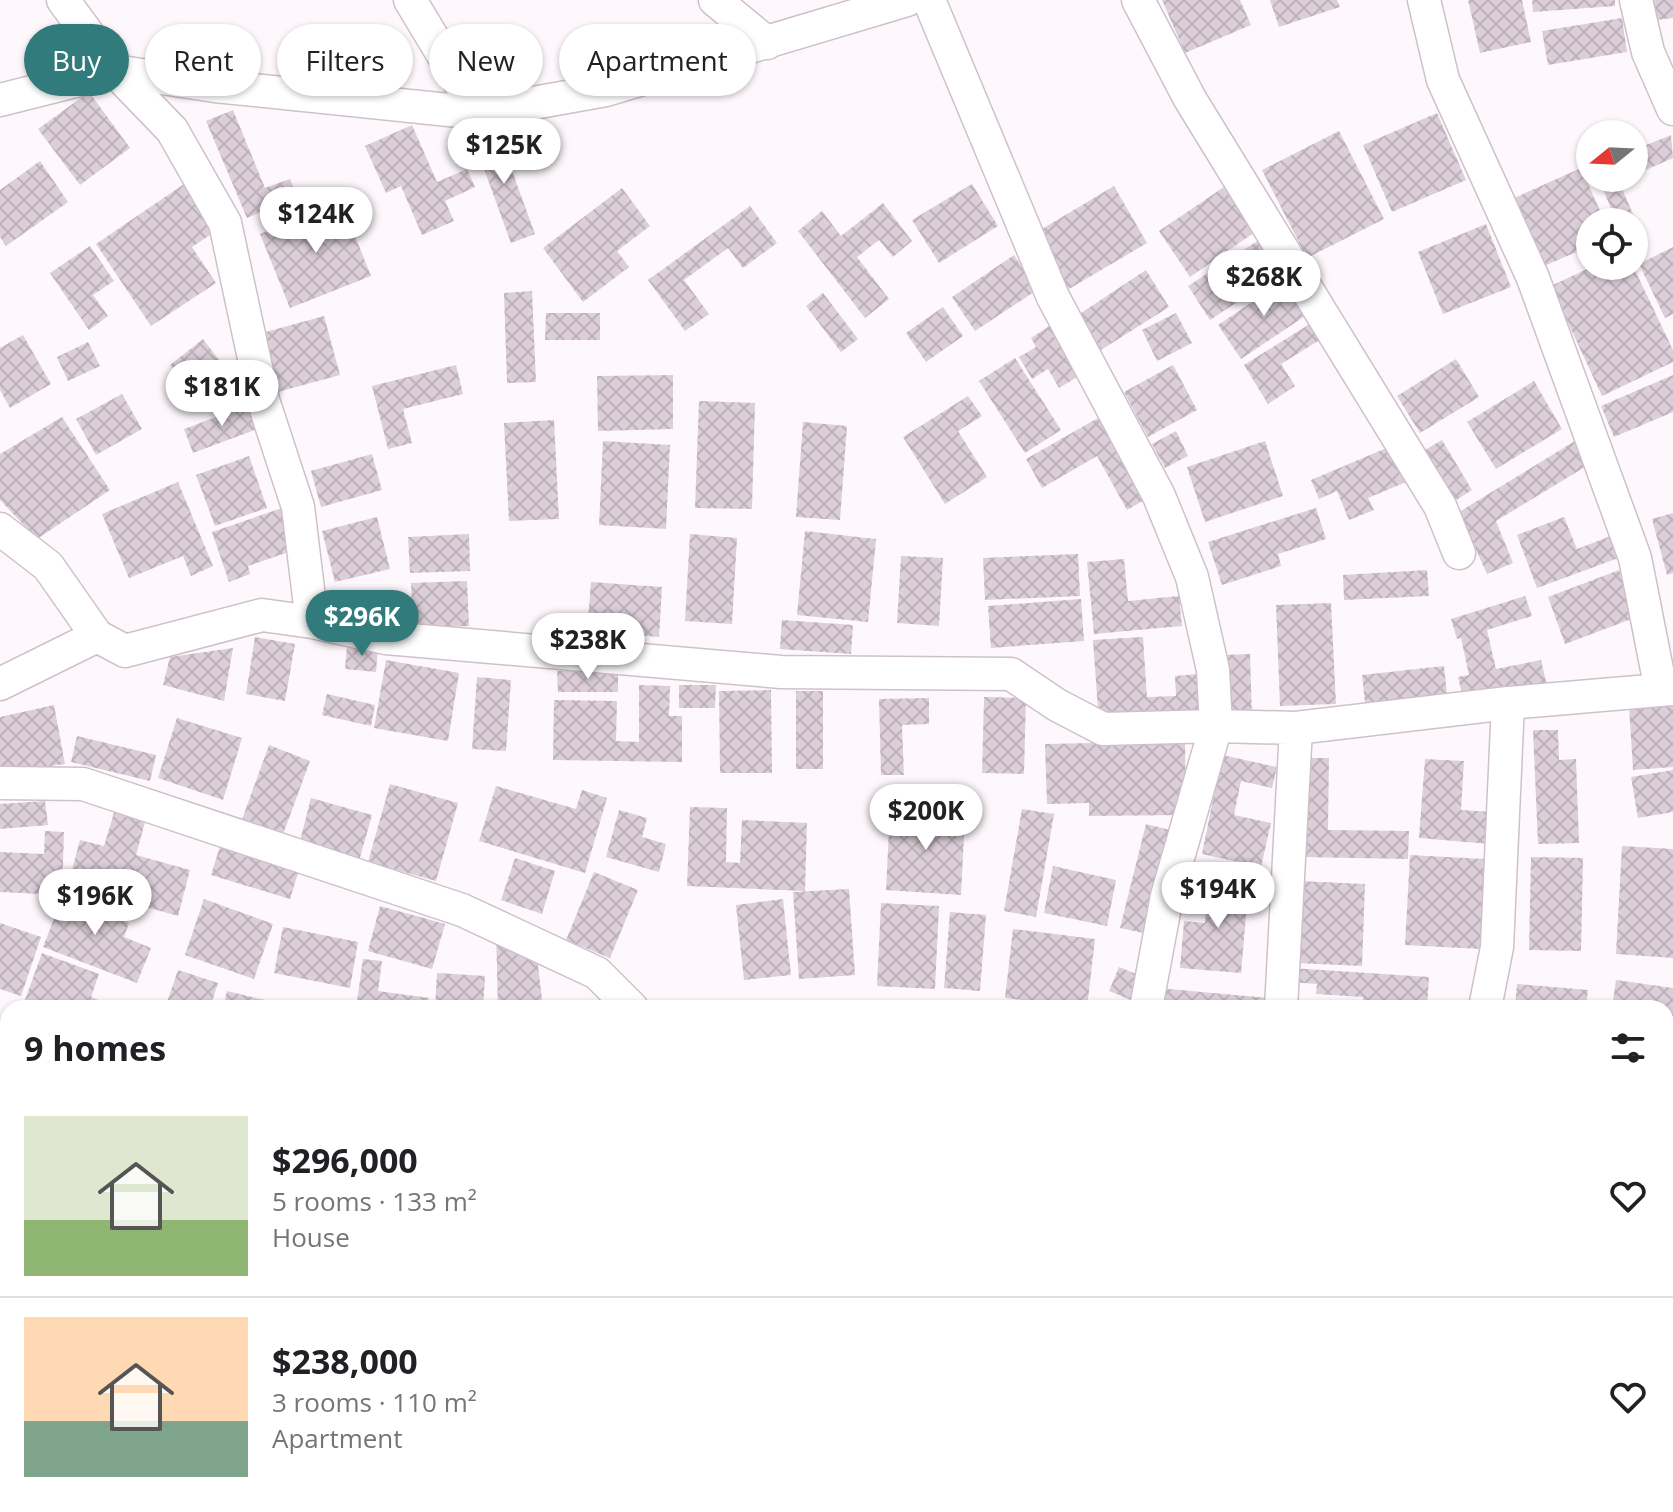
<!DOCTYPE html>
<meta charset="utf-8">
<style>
:root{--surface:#fff;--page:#f2f2f2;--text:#202124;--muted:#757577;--line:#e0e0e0;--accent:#327b7c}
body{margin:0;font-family:"Open Sans",sans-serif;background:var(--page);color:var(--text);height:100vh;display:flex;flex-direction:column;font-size:30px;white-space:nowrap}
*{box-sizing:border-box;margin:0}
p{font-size:26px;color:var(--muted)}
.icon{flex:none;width:44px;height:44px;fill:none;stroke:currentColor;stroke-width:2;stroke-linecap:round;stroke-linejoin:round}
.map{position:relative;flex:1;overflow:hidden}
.sheet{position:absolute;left:0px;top:1000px;width:1674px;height:512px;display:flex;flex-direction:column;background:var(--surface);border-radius:24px 24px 0 0;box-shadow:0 2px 6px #0004}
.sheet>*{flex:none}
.hud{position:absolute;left:24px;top:24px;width:800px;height:72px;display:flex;gap:16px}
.needle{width:52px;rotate:252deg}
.buttons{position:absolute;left:1576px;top:120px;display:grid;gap:16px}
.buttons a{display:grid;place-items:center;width:72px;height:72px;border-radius:50%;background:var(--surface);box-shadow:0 2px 6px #0004;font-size:40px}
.price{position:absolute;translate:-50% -68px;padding:0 18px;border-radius:28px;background:#fff;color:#222;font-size:26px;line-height:52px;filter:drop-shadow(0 2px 4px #0008)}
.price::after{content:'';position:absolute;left:50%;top:48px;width:24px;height:18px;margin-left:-12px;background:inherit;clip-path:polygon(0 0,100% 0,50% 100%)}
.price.active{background:var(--accent);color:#fff}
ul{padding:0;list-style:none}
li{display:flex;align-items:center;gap:24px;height:200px;padding:0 24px}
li+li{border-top:2px solid var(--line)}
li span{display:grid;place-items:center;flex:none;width:224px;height:160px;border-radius:0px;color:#555}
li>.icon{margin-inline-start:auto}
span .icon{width:96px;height:96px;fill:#fffc;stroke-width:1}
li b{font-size:34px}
h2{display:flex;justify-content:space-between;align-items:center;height:96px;padding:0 24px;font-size:34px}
.pill{padding:0 28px;border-radius:36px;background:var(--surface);box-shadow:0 2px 6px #0004;font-size:28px;line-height:72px}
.pill.active{background:var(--accent);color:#fff}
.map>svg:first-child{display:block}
.building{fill:url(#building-cross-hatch)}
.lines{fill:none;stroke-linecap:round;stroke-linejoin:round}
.street-casing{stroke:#cfc1cb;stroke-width:35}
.street{stroke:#fff;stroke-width:32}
</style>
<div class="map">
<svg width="1673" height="1512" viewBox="0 0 1673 1512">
<defs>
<pattern id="building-cross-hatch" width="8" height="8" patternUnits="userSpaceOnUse" patternTransform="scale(2)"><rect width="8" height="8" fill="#ddcfd9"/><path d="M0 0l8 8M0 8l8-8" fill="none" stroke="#beb2ba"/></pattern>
</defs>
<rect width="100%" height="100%" fill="#fef8fc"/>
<path class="building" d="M1162,0H1240L1251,25L1185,53Z
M1270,0H1337L1340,7L1279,27Z
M1468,0H1522L1531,42L1480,53Z
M1532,0H1615V6L1533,12Z
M1654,0H1673V18L1656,20Z
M1622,18L1627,52L1548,65L1542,31Z
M89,92L130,148L80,185L38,129Z
M233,110L265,188L290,179L297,197L247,218L206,121Z
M1437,113L1466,180L1392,212L1363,145Z
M412,125L437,182L467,169L475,187L445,201L454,221L422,235L401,186L386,193L365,146Z
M497,130L535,234L511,243L473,139Z
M1339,131L1384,219L1307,258L1262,170Z
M1671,135L1673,158L1634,175V150Z
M40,161L68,202L6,246L0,237V190Z
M1581,168L1605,222H1590V246L1542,267L1512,199Z
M1598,178H1628L1619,182L1644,239L1634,243V222H1617Z
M184,184L216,231L192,247L216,283L151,326L96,244Z
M972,184L998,226L939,263L912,220Z
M1114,186L1147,243L1069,289L1037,232Z
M1224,187L1255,232L1190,277L1159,231Z
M622,188L650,226L617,251L629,267L583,302L543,248Z
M341,201L371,276L290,308L260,234Z
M883,203L912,241L893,257L879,240L857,257L889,299L865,318L798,231L822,211L841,236Z
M750,206L777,243L743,268L728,248L684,280L709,314L685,331L648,280Z
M1486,224L1511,287L1443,314L1418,252Z
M1259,240L1281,273L1210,320L1188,286Z
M90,246L114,281L93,295L108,316L89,330L50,273Z
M1673,247V314L1665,318L1639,264Z
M1014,255L1037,290L975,331L952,297Z
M1593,266H1633L1673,350V362L1602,396L1551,286Z
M1146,270L1169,307L1101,350L1078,315Z
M1288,278L1311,312L1241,359L1218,325Z
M532,291L536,382L507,383L504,293Z
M823,293L858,339L841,352L806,306Z
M943,307L963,336L926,362L906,333Z
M546,313H600V340H545Z
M1176,313L1192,343L1157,361L1142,330Z
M324,316L340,375L278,392L262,333Z
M1313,322L1323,338L1281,364L1295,386L1268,404L1244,365Z
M1054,323L1084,373L1059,388L1048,369L1032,379L1019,357L1036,347L1031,338Z
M23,335L51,384L10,408L0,390V348Z
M203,339L232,377L210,394L196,375L184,384L170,365Z
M88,342L100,366L68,381L57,357Z
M1015,358L1061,430L1025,453L979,381Z
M1456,359L1479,397L1420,433L1397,396Z
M456,365L463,394L403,409L412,443L388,449L372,386Z
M1173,365L1197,410L1148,437L1124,392Z
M673,375V429L598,431L597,376Z
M1673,375V412L1614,437L1601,406Z
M1534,381L1562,429L1496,469L1467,422Z
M122,394L142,429L96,455L76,419Z
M968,396L982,416L958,431L987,477L945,504L903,437Z
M699,401L755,403L752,509L695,508Z
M251,404L260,428L193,453L184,429Z
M1105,414L1151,496L1127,510L1097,456L1042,488L1026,459Z
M62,417L110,490L37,539L0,500V454Z
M554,420L559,519L509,521L504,423Z
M803,422L847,426L840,520L796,517Z
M1176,431L1188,456L1165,468L1152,444Z
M1578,439L1593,462L1496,521L1513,563L1487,574L1459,512Z
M1442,440L1472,490L1453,502L1423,451Z
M603,441L670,445L666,529L599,525Z
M1265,441L1283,496L1205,522L1187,467Z
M1396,444L1411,480L1368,498L1374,510L1349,520L1337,491L1319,499L1311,480Z
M372,454L382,490L321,507L311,471Z
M249,456L267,508L215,526L196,475Z
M178,482L213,566L191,576L183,556L129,578L102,514Z
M285,507L300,548L248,566L250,574L229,582L212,532Z
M1316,508L1326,539L1278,554L1281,566L1222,585L1208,542Z
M1673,513V573L1667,575L1652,519Z
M377,517L390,569L335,582L322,531Z
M1564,517L1577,549L1616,534L1624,556L1537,588L1517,535Z
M805,531L876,539L868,622L797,615Z
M469,534L470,571L410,573L408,537Z
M690,534L737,538L732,624L685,621Z
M1078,554L1080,596L985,600L983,558Z
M901,556L943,558L939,626L897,623Z
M1124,559L1128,601L1179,596L1182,626L1094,634L1087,562Z
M1427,570L1429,596L1344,600L1343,575Z
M1619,570L1637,617L1565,644L1548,597Z
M467,581L469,626L413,628L411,583Z
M591,582L662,587L659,637L587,631Z
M1525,596L1532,616L1487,630L1496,669L1541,660L1547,686L1464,703L1458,677L1469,675L1461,638L1457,639L1451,619Z
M1081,599L1084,641L991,648L988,606Z
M1331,603L1336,704L1280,706L1276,605Z
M782,620L853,625L851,654L780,649Z
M255,637L295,644L285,701L246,694Z
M1143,637L1147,697L1176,696L1175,676L1197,674L1200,717L1099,724L1093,640Z
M347,645L378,648L376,672L345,669Z
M233,648L224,701L163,685L170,657Z
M1250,654L1252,718L1226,719L1224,655Z
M386,660L459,673L448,741L374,728Z
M1444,666L1447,694L1365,703L1362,675Z
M557,671H618V692H558Z
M477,677L511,680L506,751L472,749Z
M639,685L670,686L669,716H682V762L553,760L554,700L617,701L616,741L639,742Z
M679,685H716L715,708H679Z
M771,690L772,773H720L719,691Z
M796,691H823V769H796Z
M327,694L375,705L371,726L322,715Z
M984,697L1026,698L1024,774L982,773Z
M929,698V724L902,725L904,775H881L879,699Z
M1673,704V767L1633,770L1629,706Z
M54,705L65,764L0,773V717Z
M177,718L242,738L223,800L158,778Z
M1533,730H1558L1559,760L1576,759L1579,843L1538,844Z
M77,736L156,755L150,781L71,762Z
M1185,741L1186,815L1089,816V803L1047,804L1045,744Z
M269,745L310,761L281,840L240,825Z
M1222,755L1277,767L1272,788L1241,781L1234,815L1271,823L1261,867L1202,854Z
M1302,758H1329L1328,830L1409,831L1408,859L1301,857Z
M1425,759L1464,761L1461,810L1493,812L1490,844L1419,838Z
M1673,770V812L1638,818L1631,777Z
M390,784L458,803L436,881L368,862Z
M496,786L576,809L582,790L607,798L585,873L479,841Z
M311,798L372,815L359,861L299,845Z
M45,801L48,825L0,829V804Z
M116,806L147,815L136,855L190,870L178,916L68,885L80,840L104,846Z
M690,807L727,808L726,862L740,863L742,820L807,823L805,891L687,886Z
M1022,809L1054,814L1036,917L1004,911Z
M619,810L647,818L642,837L666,844L659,872L606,857Z
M890,810L965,814L961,895L886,890Z
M1146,824L1170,830L1144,933L1120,928Z
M45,831L64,832L62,895L0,892V852L44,854Z
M220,846L299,870L290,899L211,875Z
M1622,846L1673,849V958L1616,954Z
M1410,855L1485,859L1480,949L1405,945Z
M1531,857L1583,858L1581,951L1529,950Z
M515,858L555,871L542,914L501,900Z
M1053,866L1116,880L1107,926L1044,913Z
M594,872L638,890L610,958L566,940Z
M1209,878L1249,881L1241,973L1180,968L1184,921L1205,923Z
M1300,881L1365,884L1362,966L1296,963Z
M66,888L113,906L109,915L129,923L124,937L151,948L137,983L43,947Z
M849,889L855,975L799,979L793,892Z
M204,899L273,924L254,979L185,955Z
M783,899L791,975L744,980L736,905Z
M881,903L939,906L935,989L877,986Z
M380,906L445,924L432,969L368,951Z
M950,912L986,915L980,991L944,988Z
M0,923L41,937L21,996L0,989Z
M283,927L358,942L350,988L274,973Z
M1013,929L1095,939L1087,1008L1005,998Z
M496,931L537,957L543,1008H498Z
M42,953L99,974L91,997L119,1008H22Z
M363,959L382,961L378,991L429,998L427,1008H356Z
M1119,967L1141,976L1131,1000L1109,991Z
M1291,968L1429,977L1427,1008H1363V997L1316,994L1317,984L1290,982Z
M178,970L218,983L210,1008H165Z
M437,973L485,976L483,1008H435Z
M1616,980L1673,988V1068L1666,1067V1008H1612Z
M1517,984L1588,990L1586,1008H1515Z
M1158,988L1268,998L1267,1008H1157Z
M227,991L294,1007V1008H223Z
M902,1002L903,1008H881L880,1005Z
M1670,1096L1673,1097V1212L1669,1225H1666V1110Z
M0,1103L8,1104V1141L0,1140Z
M0,1166H7V1226H0Z
M1666,1254L1673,1256V1344L1666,1342Z
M8,1341V1366L0,1369V1344Z
M1672,1422H1673V1504L1666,1502V1441Z
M28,1504H82L83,1506L67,1512H31Z
M648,1504H740L736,1512H649L645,1510Z
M816,1504H899L900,1511L818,1512Z
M907,1504H946V1505L908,1512Z
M1087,1504H1106L1102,1511Z
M1161,1504H1217L1213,1512H1156Z
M1226,1504H1235L1249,1512H1221Z
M1351,1504H1391L1390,1512H1350Z
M1436,1504H1495L1493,1512H1459Z
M1559,1504H1642L1640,1512H1563L1558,1510Z"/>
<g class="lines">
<defs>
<path id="street" d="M63,0L115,71L172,130L225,223L263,400L298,507L312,622
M410,0L478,113
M715,0L767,43
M929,0L1053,297L1159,496L1192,577L1213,670L1216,726L1167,896L1146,1008
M1138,0L1190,99L1440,506L1459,553
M1424,0L1443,80L1533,278L1635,558L1661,690
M1636,0L1648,52L1673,109
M0,100L115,71L215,86L478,113L606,90L907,0
M0,529L48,566L97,636
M0,684L97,636L125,651L262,615L312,622L386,638L781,672L1011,674L1057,705L1103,729L1216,726L1296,728L1508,703L1673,689
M0,783L83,784L462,910L597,973L632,1008
M1281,1008L1296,728
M1485,1008L1497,947L1508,703
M1666,1362L1673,1363
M262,1504L339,1510L467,1504
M550,1504L612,1512
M796,1504V1512
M1274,1504L1275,1512
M224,1512L244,1504
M1004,1512L1007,1504
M1132,1512L1137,1504
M1533,1512L1535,1504"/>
</defs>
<use href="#street" class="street-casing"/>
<use href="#street" class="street"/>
</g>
</svg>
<div class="buttons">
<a><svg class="needle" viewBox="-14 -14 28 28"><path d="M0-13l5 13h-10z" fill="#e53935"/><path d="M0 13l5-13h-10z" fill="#757577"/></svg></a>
<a><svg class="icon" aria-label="locate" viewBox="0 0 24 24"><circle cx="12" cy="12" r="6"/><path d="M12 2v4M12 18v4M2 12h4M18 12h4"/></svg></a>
</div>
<b class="price" style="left:504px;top:186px">$125K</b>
<b class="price" style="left:316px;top:255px">$124K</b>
<b class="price" style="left:1264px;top:318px">$268K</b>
<b class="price" style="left:222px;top:428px">$181K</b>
<b class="price active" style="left:362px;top:658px">$296K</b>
<b class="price" style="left:588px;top:681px">$238K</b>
<b class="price" style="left:926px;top:852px">$200K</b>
<b class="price" style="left:1218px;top:930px">$194K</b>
<b class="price" style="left:95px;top:937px">$196K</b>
<div class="hud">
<a class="pill active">Buy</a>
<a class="pill">Rent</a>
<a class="pill">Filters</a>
<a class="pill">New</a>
<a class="pill">Apartment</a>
</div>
<section class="sheet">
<h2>9 homes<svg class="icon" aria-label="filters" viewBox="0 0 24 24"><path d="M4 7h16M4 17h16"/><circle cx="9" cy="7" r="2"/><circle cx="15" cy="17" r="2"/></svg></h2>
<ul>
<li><span style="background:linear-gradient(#dfe7d0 65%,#8fb573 0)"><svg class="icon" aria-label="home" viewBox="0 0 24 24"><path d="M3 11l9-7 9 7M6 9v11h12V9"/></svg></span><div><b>$296,000</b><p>5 rooms · 133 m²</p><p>House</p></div><svg class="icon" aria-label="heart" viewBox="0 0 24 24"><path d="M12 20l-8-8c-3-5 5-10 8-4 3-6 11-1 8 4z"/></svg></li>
<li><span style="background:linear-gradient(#ffd9b3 65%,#7fa58c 0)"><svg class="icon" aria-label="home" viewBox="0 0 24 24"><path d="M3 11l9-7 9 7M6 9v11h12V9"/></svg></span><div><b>$238,000</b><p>3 rooms · 110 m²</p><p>Apartment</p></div><svg class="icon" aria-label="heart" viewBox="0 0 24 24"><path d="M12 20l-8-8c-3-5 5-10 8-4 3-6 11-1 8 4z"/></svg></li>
</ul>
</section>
</div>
